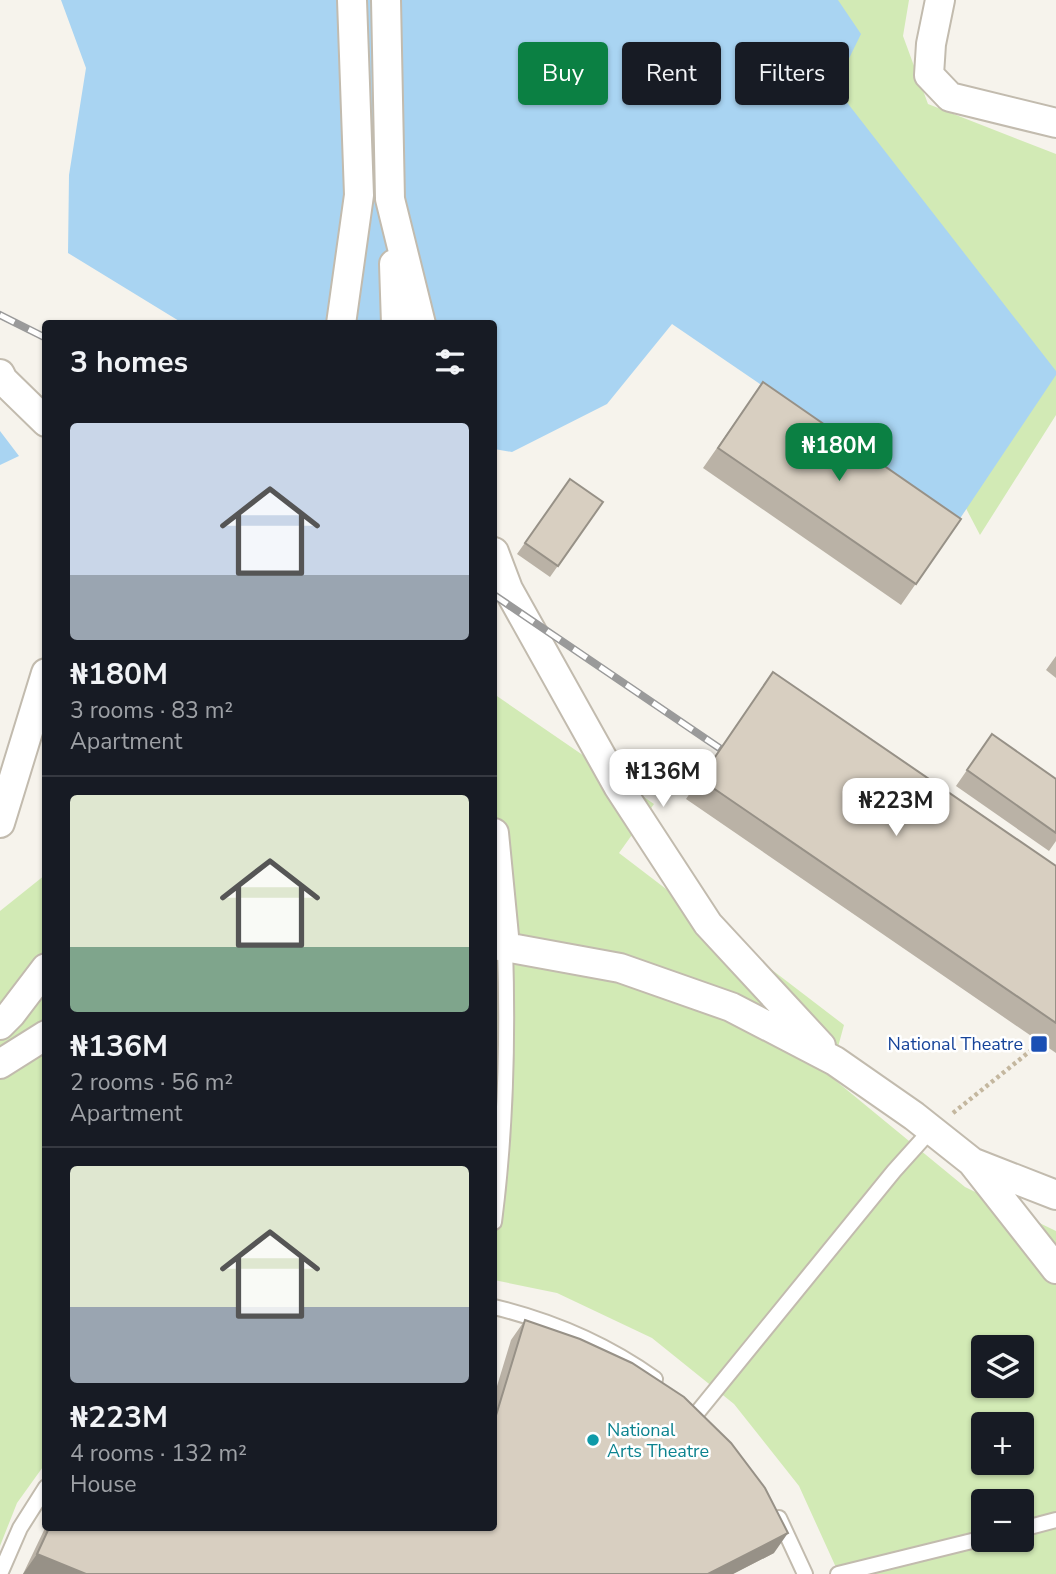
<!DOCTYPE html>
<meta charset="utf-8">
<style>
:root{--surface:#171b24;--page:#242831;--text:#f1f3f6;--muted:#9ea1a6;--line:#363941;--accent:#0b8043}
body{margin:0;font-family:"Nunito Sans",sans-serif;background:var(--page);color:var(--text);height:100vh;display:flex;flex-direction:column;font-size:26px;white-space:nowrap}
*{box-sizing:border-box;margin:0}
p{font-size:23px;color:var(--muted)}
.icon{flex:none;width:38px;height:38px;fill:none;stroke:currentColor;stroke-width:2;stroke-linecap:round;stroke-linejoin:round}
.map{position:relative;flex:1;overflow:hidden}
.side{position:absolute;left:42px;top:320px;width:455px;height:1211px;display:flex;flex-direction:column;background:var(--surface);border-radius:7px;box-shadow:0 2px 5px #0004}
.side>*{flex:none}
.hud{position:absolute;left:518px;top:42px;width:432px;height:63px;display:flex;gap:14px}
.tools{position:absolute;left:971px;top:1335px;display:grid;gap:14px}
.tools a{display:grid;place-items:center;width:63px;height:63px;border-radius:7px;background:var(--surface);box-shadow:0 2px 5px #0004;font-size:35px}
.price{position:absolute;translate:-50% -60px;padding:0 16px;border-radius:14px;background:#fff;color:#222;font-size:23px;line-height:46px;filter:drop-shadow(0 2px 4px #0008)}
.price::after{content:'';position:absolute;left:50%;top:42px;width:21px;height:16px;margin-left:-10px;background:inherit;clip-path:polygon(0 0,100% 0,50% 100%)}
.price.selected{background:var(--accent);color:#fff}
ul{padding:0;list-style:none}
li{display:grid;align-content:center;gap:14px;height:371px;padding:0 28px}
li+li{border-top:2px solid var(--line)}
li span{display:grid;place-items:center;height:217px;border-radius:7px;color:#555}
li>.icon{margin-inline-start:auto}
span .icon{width:126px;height:126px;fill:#fffc;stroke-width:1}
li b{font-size:30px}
h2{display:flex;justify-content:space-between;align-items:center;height:84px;padding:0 28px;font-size:30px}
.chip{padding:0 24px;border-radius:7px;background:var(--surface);box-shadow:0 2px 5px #0004;font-size:24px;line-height:63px}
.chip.selected{background:var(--accent);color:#fff}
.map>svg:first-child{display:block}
.green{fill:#d2eab5;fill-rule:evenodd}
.water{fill:#a9d4f2}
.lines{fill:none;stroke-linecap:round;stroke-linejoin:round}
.service-casing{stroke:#c2bbae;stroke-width:18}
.minor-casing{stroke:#c2bbae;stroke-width:32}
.path{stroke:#c4b79f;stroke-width:4.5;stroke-dasharray:3.5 3.5;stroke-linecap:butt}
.service{stroke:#fff;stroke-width:14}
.minor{stroke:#fff;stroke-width:28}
.rail-casing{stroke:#9a9a9a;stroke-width:8}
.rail{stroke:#fff;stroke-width:5;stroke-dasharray:16;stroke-linecap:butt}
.wall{fill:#bab2a6}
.shaded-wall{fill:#979187}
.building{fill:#d8cfc1;stroke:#979187;stroke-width:2}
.transit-dot{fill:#1a4fb4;stroke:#fff;stroke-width:2.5}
.culture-dot{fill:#0f9aa8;stroke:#fff;stroke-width:2.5}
.labels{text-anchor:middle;stroke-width:5;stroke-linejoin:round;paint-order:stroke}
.transit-label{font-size:18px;fill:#164399;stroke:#fff;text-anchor:end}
.culture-label{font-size:18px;fill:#0d838f;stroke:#fff;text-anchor:start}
</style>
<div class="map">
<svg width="1056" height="1574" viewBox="0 0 1056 1574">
<rect width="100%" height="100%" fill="#f6f3ec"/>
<path class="green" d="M699,0H909L903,36L928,104L1056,154V415L980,535Z
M494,694L654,804L619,853L844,1025L830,1076L965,1187L1056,1231V1574H839L799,1486L734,1404L652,1338L557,1293L494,1280ZM984,1348H1022V1386H984ZM984,1424H1022V1463H984ZM984,1502H1022V1540H984Z
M45,875V1464L17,1503L0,1546V911Z"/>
<path class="water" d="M61,0H838L861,34L835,87L1056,371V375L959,520L672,324L607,404L512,452L494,449V324H184L68,253L69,175L86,68Z
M0,431L19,456L0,465Z"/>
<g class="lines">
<defs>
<path id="service" d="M494,1222C506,1130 508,1039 505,946
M494,1307C552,1321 606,1344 655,1379
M697,1413L894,1171L930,1131
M779,1518L805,1574
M1022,1529L1056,1520
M0,1574L20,1528L46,1487
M838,1574L984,1538"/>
<path id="minor" d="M386,0L390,199L421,324
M940,0L931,44L929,75L950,97L1056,123
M394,264L396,324
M341,324L359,195L352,0
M0,374L3,380L46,422
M494,552L508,589L618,786L708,924L821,1046
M0,823L46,673
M494,833L505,946
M494,945L620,968L731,1007L835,1061L914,1116L972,1162L1056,1269
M0,1025L11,1014L46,968
M0,1064L46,1035
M974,1163L1056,1195"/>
</defs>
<use href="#service" class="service-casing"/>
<use href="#minor" class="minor-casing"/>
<path class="path" d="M953,1113L1039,1044"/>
<use href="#service" class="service"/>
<use href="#minor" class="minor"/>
<defs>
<path id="rail" d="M0,315L46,338
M494,595L737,760"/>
</defs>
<use href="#rail" class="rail-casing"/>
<use href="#rail" class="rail"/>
</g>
<path class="wall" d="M763,382L961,519L901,605L703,468Z
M570,479L603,502L550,577L517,554Z
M1056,656V678L1046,670Z
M773,672L1056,866V1053L686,799Z
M992,734L1056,779V841L1049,851L956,786Z
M525,1320L774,1553L733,1574H23L46,1526V1528H494V1396L511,1340Z"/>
<path class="shaded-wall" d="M788,1533L774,1553L733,1574H708Z
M37,1554L86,1574H23Z"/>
<path class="building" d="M763,382L961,519L916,584L718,448Z
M570,479L603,502L558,566L525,543Z
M773,672L1056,866V1023L700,779Z
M992,734L1056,779V833L967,770Z
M525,1320L580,1339L632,1363L684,1397L731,1443L765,1488L788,1533L708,1574H86L37,1554L49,1528H494V1422Z"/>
<rect class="transit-dot" x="1030" y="1035" width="18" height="18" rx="3.5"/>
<circle class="culture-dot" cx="593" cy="1440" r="7"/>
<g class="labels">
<g class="transit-label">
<text x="1023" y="1050">National Theatre</text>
</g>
<g class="culture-label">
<text x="607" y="1436">National<tspan x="607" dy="21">Arts Theatre</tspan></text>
</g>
</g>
</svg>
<div class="tools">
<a><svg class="icon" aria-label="layers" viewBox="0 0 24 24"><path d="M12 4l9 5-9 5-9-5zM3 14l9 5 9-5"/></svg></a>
<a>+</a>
<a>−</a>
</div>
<b class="price selected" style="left:839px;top:483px">₦180M</b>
<b class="price" style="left:663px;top:809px">₦136M</b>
<b class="price" style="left:896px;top:838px">₦223M</b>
<div class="hud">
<a class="chip selected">Buy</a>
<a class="chip">Rent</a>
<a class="chip">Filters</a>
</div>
<section class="side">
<h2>3 homes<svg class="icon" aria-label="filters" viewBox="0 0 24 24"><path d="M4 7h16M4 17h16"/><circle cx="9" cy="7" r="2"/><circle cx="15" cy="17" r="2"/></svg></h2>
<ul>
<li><span style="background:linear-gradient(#c9d6e8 70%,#9aa5b1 0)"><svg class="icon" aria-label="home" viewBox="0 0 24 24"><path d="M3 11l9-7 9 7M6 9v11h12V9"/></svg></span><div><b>₦180M</b><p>3 rooms · 83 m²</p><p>Apartment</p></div></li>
<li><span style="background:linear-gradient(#dfe7d0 70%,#7fa58c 0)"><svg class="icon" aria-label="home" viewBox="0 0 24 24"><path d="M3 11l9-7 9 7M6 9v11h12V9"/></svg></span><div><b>₦136M</b><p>2 rooms · 56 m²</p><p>Apartment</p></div></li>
<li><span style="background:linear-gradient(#dfe7d0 65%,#9aa5b1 0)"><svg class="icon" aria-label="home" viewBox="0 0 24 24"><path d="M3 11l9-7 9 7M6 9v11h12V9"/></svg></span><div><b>₦223M</b><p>4 rooms · 132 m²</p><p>House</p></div></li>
</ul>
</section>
</div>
